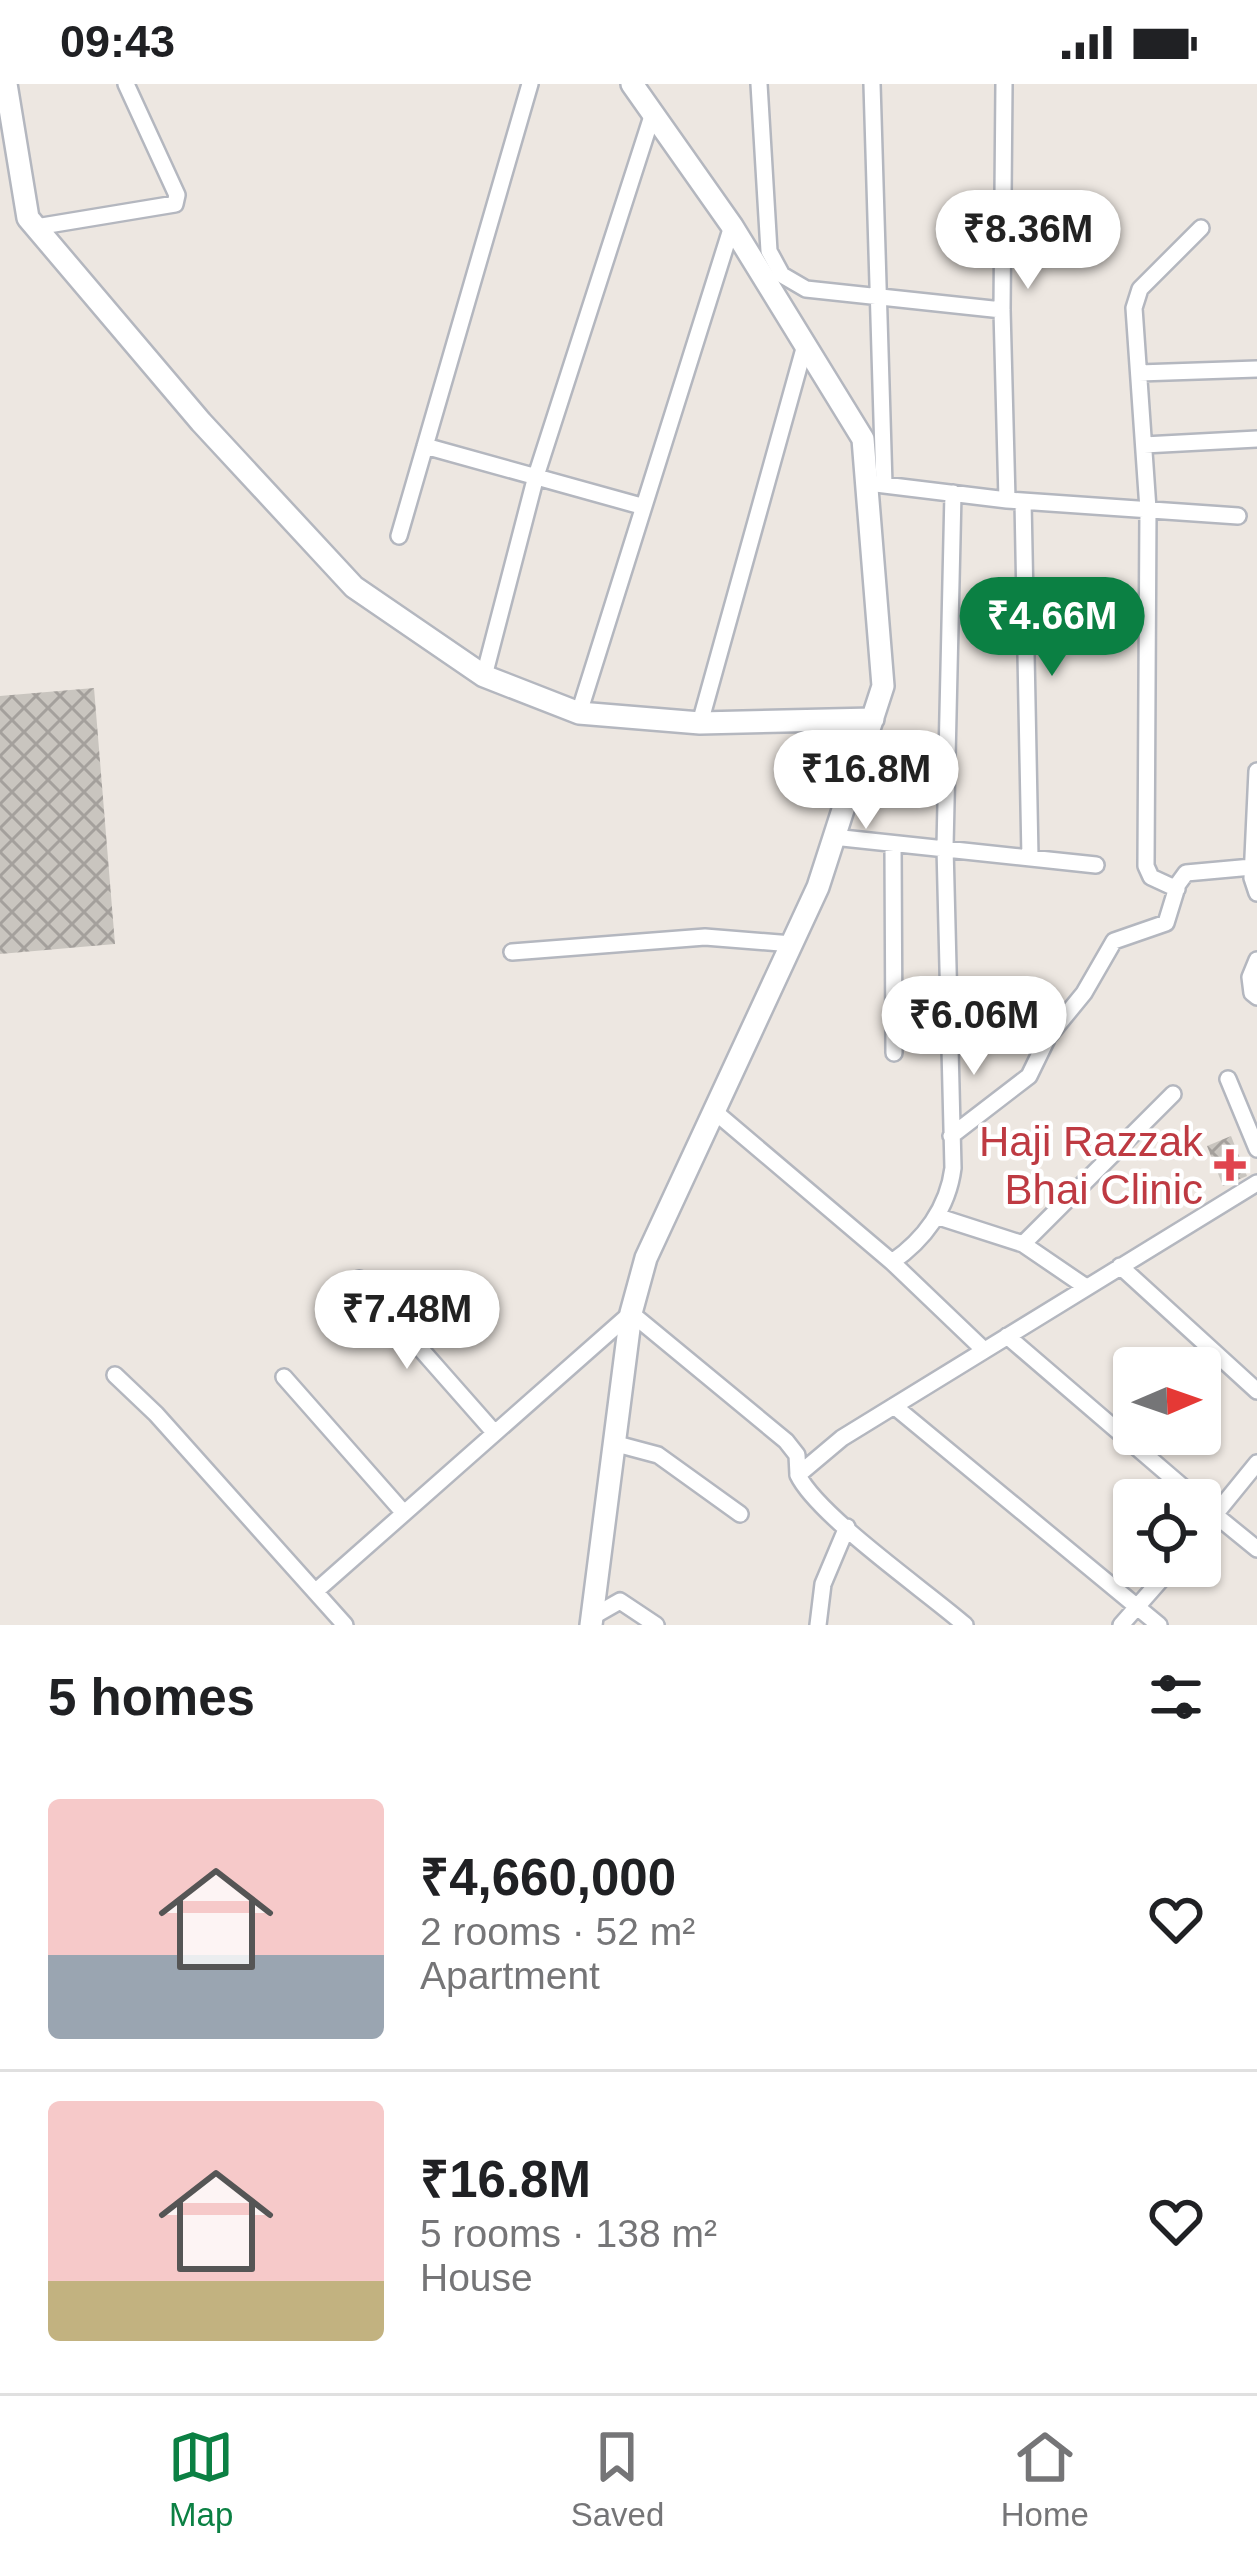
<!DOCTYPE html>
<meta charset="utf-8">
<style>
:root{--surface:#fff;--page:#f6f6f6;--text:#202124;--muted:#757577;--line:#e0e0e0;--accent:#0b8043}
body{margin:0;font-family:Arial,sans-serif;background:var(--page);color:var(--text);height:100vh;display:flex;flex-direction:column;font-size:45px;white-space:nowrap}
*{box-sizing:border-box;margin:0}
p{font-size:39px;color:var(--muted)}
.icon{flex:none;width:66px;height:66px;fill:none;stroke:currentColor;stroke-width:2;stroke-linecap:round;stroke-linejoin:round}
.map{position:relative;height:1541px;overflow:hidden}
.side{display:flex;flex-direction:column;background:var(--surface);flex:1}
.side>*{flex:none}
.needle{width:78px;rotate:88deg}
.tools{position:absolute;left:1113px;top:1263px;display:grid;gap:24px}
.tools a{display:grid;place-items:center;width:108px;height:108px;border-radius:12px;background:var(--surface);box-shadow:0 3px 9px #0004;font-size:60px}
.price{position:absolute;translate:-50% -102px;padding:0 27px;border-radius:42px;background:#fff;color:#222;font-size:39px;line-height:78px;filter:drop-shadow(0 3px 6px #0008)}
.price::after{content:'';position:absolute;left:50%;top:72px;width:36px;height:27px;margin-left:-18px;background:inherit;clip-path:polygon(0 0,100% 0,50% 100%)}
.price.active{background:var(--accent);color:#fff}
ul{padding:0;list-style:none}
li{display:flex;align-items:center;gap:36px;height:300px;padding:0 48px}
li+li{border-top:3px solid var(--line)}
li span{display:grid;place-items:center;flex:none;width:336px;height:240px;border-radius:12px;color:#555}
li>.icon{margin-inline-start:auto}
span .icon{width:144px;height:144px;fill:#fffc;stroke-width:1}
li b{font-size:51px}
h2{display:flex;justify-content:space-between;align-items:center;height:144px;padding:0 48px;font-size:51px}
.status{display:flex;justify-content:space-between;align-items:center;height:84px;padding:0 60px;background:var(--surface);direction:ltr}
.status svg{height:33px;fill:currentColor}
.tabs{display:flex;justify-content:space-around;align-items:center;height:168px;border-top:3px solid var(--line);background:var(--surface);font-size:33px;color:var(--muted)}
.tabs a{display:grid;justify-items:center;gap:6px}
.tabs .active{color:var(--accent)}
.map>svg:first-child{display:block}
.building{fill:url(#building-cross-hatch)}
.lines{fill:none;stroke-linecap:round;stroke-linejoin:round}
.street-casing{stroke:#b4b7bf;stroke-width:20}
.secondary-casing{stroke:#b4b7bf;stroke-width:26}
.street{stroke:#fff;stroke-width:15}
.secondary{stroke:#fff;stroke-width:21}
.health-dot{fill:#e0444e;stroke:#fff;stroke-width:4.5}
.labels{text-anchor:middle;stroke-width:9;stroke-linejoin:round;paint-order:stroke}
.health-label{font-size:42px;fill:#be3a42;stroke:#fff;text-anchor:end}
</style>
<div class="status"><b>09:43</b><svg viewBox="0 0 49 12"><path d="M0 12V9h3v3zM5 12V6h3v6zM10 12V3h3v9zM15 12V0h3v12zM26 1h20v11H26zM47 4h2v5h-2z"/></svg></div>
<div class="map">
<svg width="1257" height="1541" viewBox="0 0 1257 1541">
<defs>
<pattern id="building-cross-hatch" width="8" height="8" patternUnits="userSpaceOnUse" patternTransform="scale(3)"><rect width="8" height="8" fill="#c9c5bf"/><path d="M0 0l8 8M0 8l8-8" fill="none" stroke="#a4a09c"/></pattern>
</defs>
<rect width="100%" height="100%" fill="#ede7e1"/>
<path class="building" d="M94,604L115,860L0,870V612Z
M1231,1052L1247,1092L1223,1102L1207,1062Z"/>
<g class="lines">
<defs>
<path id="street" d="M759,0L769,167L782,191L806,205L1002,226
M872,0L884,401
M1004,0L1002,226L1007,416
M36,143L175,120L177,111L126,0
M1139,289L1257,285
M1144,361L1257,355
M425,362L641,422
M876,400L1007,416L1238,432
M1023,417L1030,773
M399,452L530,0
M484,592L536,392L653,29
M579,629L732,142
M700,639L805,261
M1257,687L1252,794L1257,809
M833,753L1096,781
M893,760L894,969
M1177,805L1151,793L1146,782L1148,425L1134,224L1140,205L1201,144
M512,868L705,853L792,860
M1257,876L1250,893L1252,909L1257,913
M1228,995L1257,1065
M714,1027L892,1178L984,1266
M951,1052L1029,992L1048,953L1084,909L1114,857L1166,839L1178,800L1186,789L1252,783
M936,1132L1023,1160L1086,1203
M1023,1160L1173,1010
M892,1178C924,1156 948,1124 953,1084L945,763L953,409
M1120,1182L1257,1307
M359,1195L493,1347
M1007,1252L1198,1416
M115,1291L156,1330L345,1541
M284,1293L403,1428
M894,1322L1159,1541
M613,1359L658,1371L740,1430
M1208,1425L1257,1465
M1200,1449L1257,1379
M316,1507L631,1229L786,1357L797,1371L798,1391
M592,1533L620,1517L656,1541
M818,1541L823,1500L847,1443
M965,1541C926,1507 818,1432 798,1391L842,1354L1257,1099
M1121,1541L1173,1482"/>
<path id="secondary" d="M6,0L28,134L201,338L354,503L484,592L579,629L700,639L873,635
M591,1541L631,1229L646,1174L818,803L883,602L863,355L732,142L632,0"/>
</defs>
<use href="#street" class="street-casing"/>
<use href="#secondary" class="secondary-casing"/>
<use href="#street" class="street"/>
<use href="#secondary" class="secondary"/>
</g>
<path class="health-dot" d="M1224 1063h12v12h12v12h-12v12h-12v-12h-12v-12h12z"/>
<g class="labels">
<g class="health-label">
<text x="1203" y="1072">Haji Razzak<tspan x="1203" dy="48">Bhai Clinic</tspan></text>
</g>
</g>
</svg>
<div class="tools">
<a><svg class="needle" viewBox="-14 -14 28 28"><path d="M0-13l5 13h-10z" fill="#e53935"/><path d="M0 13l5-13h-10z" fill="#757577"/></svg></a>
<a><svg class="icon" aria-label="locate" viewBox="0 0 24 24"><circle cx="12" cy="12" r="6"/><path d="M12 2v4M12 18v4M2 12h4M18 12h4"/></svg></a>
</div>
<b class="price" style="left:1028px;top:208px">₹8.36M</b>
<b class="price active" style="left:1052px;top:595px">₹4.66M</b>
<b class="price" style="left:866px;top:748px">₹16.8M</b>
<b class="price" style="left:974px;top:994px">₹6.06M</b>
<b class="price" style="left:407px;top:1288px">₹7.48M</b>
</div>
<section class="side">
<h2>5 homes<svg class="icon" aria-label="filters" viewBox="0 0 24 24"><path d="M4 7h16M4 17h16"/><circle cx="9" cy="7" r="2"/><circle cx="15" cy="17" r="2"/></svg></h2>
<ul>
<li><span style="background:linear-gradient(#f6c9c9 65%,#9aa5b1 0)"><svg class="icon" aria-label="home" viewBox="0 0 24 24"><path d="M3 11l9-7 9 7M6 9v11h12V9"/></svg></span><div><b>₹4,660,000</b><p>2 rooms · 52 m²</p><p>Apartment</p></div><svg class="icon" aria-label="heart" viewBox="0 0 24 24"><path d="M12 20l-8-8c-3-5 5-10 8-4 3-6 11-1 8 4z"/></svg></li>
<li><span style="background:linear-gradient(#f6c9c9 75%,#c2b280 0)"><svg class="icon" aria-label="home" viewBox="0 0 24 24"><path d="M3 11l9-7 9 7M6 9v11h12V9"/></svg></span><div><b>₹16.8M</b><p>5 rooms · 138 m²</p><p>House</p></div><svg class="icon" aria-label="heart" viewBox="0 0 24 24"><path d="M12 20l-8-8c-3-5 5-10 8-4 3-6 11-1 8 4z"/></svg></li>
</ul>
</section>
<nav class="tabs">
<a class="active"><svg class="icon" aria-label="map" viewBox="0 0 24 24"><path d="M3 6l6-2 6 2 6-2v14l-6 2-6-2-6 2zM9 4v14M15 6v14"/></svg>Map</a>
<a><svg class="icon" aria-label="saved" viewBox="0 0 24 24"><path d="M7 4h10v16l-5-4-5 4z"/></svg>Saved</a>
<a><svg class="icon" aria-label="home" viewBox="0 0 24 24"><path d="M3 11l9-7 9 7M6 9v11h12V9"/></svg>Home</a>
</nav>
